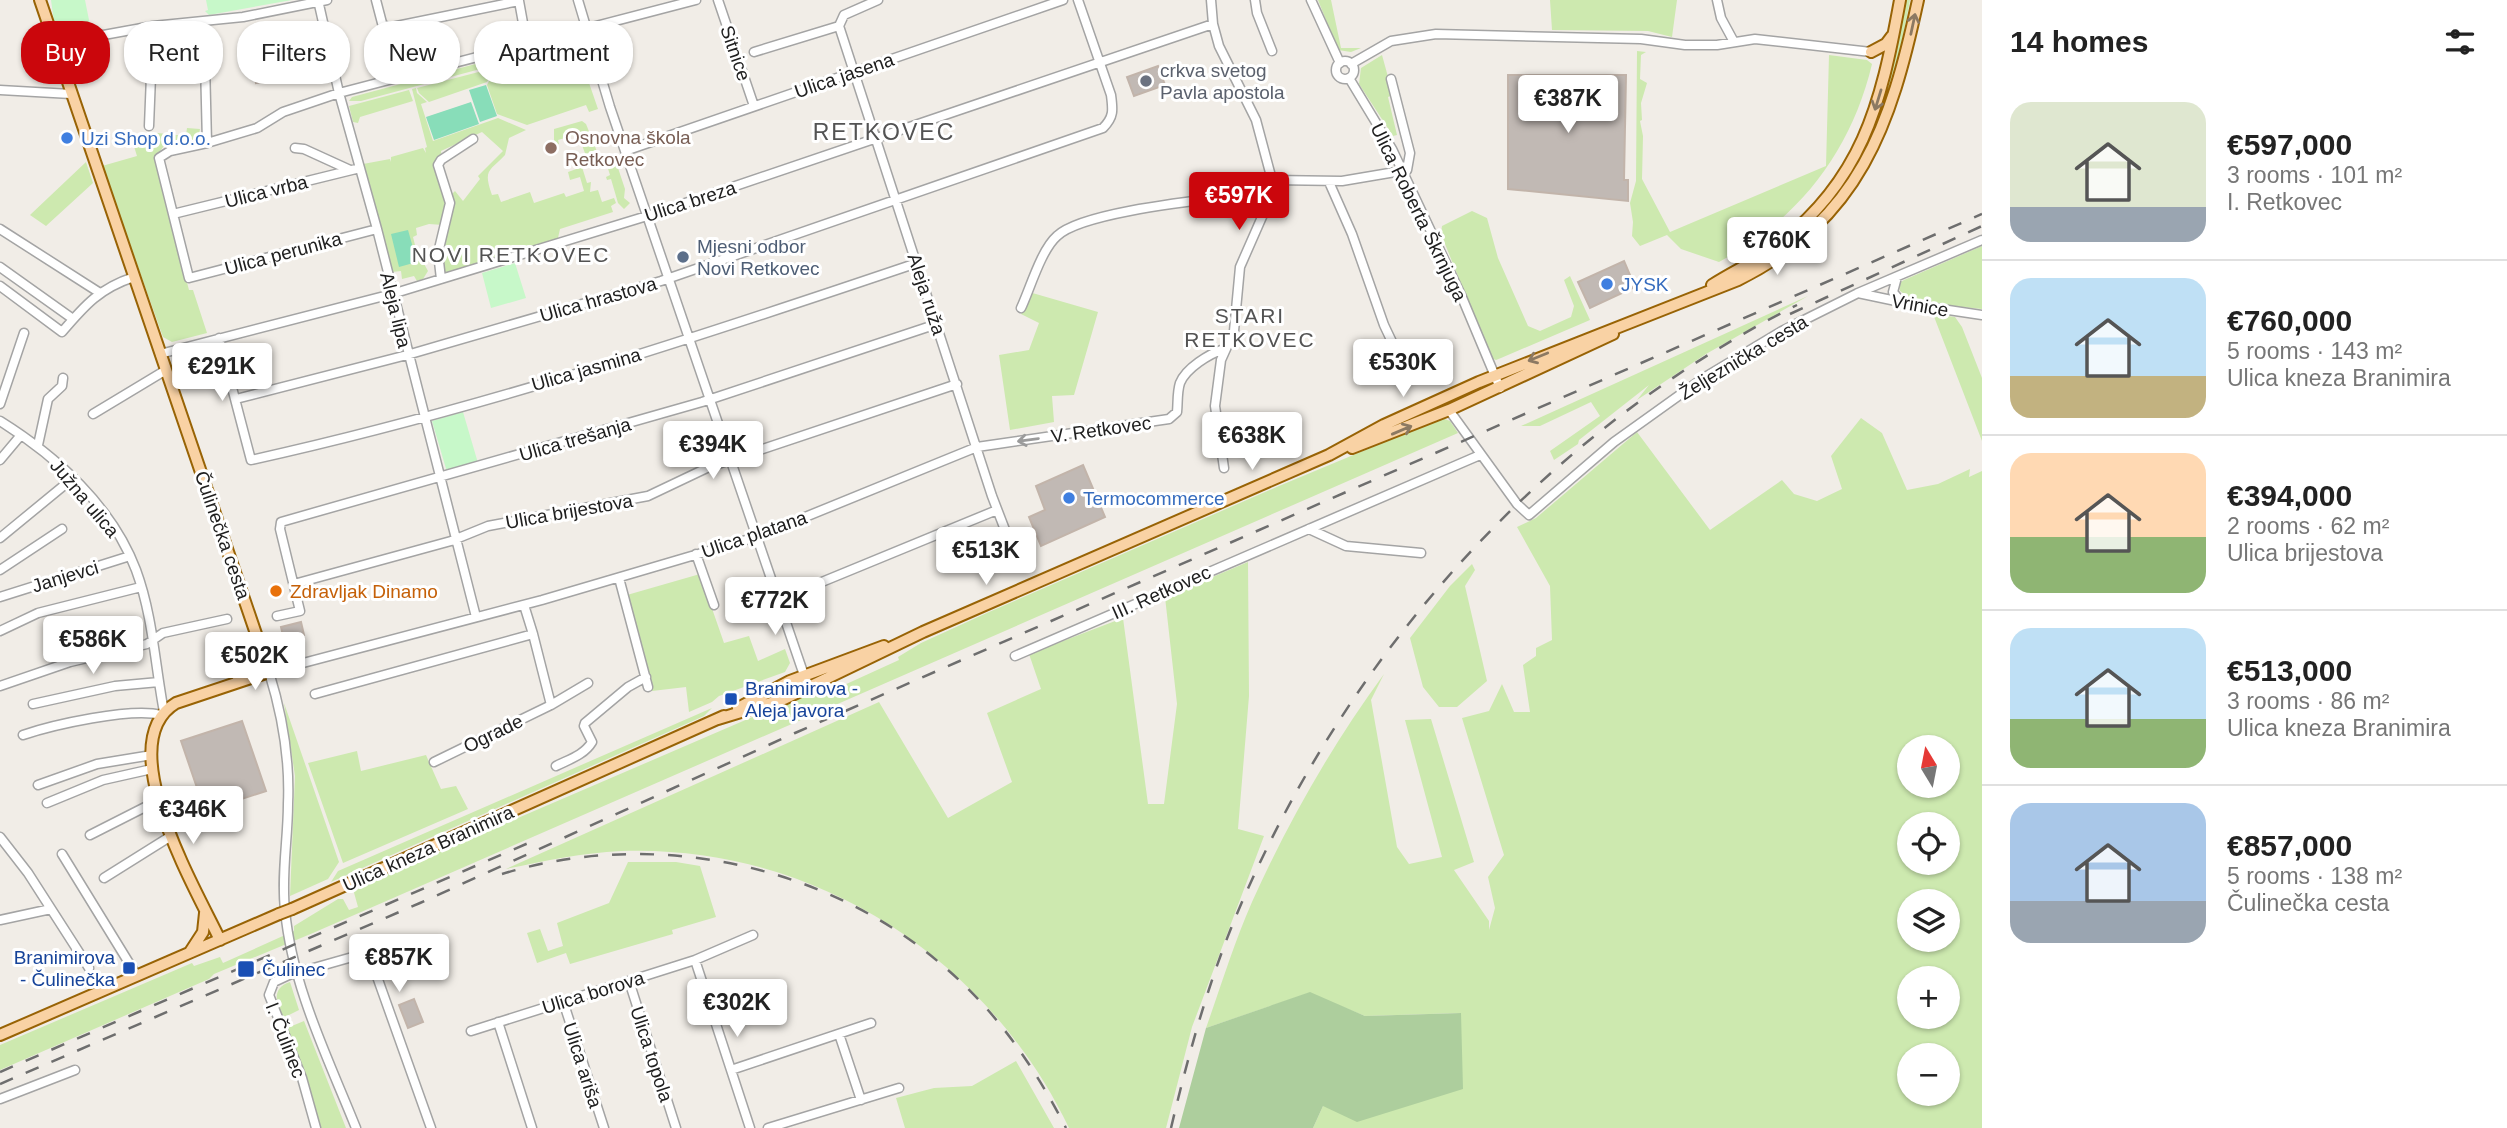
<!DOCTYPE html>
<meta charset="utf-8">
<style>
:root{--surface:#fff;--page:#f2f2f2;--text:#222;--muted:#767676;--line:#e0e0e0;--accent:#cb060c}
body{margin:0;font-family:Helvetica,sans-serif;background:var(--page);color:var(--text);height:100vh;display:flex;flex-direction:column;font-size:26px;white-space:nowrap}
*{box-sizing:border-box;margin:0}
p{font-size:23px;color:var(--muted)}
.icon{flex:none;width:38px;height:38px;fill:none;stroke:currentColor;stroke-width:2;stroke-linecap:round;stroke-linejoin:round}
.map{position:relative;flex:1;overflow:hidden}
.details{display:flex;flex-direction:column;background:var(--surface);width:525px}
.details>*{flex:none}
.guide{position:absolute;left:21px;top:21px;width:665px;height:63px;display:flex;gap:14px}
.needle{width:46px;rotate:350deg}
.buttons{position:absolute;left:1897px;top:735px;display:grid;gap:14px}
.buttons a{display:grid;place-items:center;width:63px;height:63px;border-radius:50%;background:var(--surface);box-shadow:0 2px 5px #0004;font-size:35px}
.price{position:absolute;translate:-50% -60px;padding:0 16px;border-radius:7px;background:#fff;color:#222;font-size:23px;line-height:46px;filter:drop-shadow(0 2px 4px #0008)}
.price::after{content:'';position:absolute;left:50%;top:42px;width:21px;height:16px;margin-left:-10px;background:inherit;clip-path:polygon(0 0,100% 0,50% 100%)}
.price.on{background:var(--accent);color:#fff}
ul{padding:0;list-style:none}
li{display:flex;align-items:center;gap:21px;height:175px;padding:0 28px}
li+li{border-top:2px solid var(--line)}
li span{display:grid;place-items:center;flex:none;width:196px;height:140px;border-radius:21px;color:#555}
li>.icon{margin-inline-start:auto}
span .icon{width:84px;height:84px;fill:#fffc;stroke-width:1}
li b{font-size:30px}
h2{display:flex;justify-content:space-between;align-items:center;height:84px;padding:0 28px;font-size:30px}
.chip{padding:0 24px;border-radius:28px;background:var(--surface);box-shadow:0 2px 5px #0004;font-size:24px;line-height:63px}
.chip.on{background:var(--accent);color:#fff}
main{display:flex;flex:1;min-height:0}
.map>svg:first-child{display:block}
.grass{fill:#cde9af;fill-rule:evenodd}
.forest{fill:#adce9d}
.park{fill:#c7f8c9}
.pitch{fill:#88ddb9}
.building{fill:#c1b9b4;stroke:#c2b4aa;stroke-width:2}
.lines{fill:none;stroke-linecap:round;stroke-linejoin:round}
.minor-casing{stroke:#a4a4a4;stroke-width:11}
.major-casing{stroke:#986305;stroke-width:14}
.minor{stroke:#fff;stroke-width:8}
.major{stroke:#f9d2a4;stroke-width:10}
.rail{stroke:#6e6e6e;stroke-width:2.5;stroke-dasharray:14 14;stroke-linecap:butt}
.minor-bridge-casing{stroke:#a4a4a4;stroke-width:11;stroke-linecap:butt}
.major-bridge-casing{stroke:#986305;stroke-width:14;stroke-linecap:butt}
.minor-bridge{stroke:#fff;stroke-width:8}
.major-bridge{stroke:#f9d2a4;stroke-width:10}
.oneway{stroke:#8c7962}
.oneway2{stroke:#9b9b9b}
.worship-dot{fill:#6b7280;stroke:#fff;stroke-width:2.5}
.shop-dot{fill:#3f7fe0;stroke:#fff;stroke-width:2.5}
.education-dot{fill:#8d6e63;stroke:#fff;stroke-width:2.5}
.service-dot{fill:#5c6f8a;stroke:#fff;stroke-width:2.5}
.food-dot{fill:#e8710a;stroke:#fff;stroke-width:2.5}
.transit-dot{fill:#1a4fb4;stroke:#fff;stroke-width:2.5}
.labels{text-anchor:middle;stroke-width:6;stroke-linejoin:round;paint-order:stroke}
.street-label{font-size:19px;fill:#202020;stroke:#fff}
.worship-label{font-size:19px;fill:#5b616d;stroke:#fff;text-anchor:start}
.education-label{font-size:19px;fill:#785e54;stroke:#fff;text-anchor:start}
.shop-label{font-size:19px;fill:#366cbe;stroke:#fff;text-anchor:start}
.service-label{font-size:19px;fill:#4e5e75;stroke:#fff;text-anchor:start}
.food-label{font-size:19px;fill:#c56008;stroke:#fff;text-anchor:start}
.transit-label{font-size:19px;fill:#164399;stroke:#fff;text-anchor:start}
.neighbourhood-label{font-size:21px;letter-spacing:2px;fill:#535353;stroke:#fff}
.quarter-label{font-size:23px;letter-spacing:2px;fill:#535353;stroke:#fff}
</style>
<main>
<div class="map">
<svg width="1982" height="1128" viewBox="0 0 1982 1128">
<rect width="100%" height="100%" fill="#f1ede7"/>
<path class="grass" d="M1318,0H1331L1341,48H1361L1351,52L1338,50Z
M1550,0H1677L1672,37L1648,31L1552,30Z
M1905,0H1910C1893,92 1871,186 1788,242C1810,216 1835,191 1855,164C1888,118 1894,54 1905,0Z
M543,46L544,52L361,101H349L352,97Z
M574,47L577,48L598,109L589,112L586,105L527,125L497,114L487,85L496,67Z
M1637,51L1646,52L1641,55L1640,79L1647,83L1641,103L1642,120L1640,121L1643,136L1642,179L1670,232L1826,166L1829,55L1867,60L1872,64C1851,152 1799,219 1719,262L1681,249L1667,235L1640,246L1632,236L1633,222L1630,203L1636,181Z
M1382,55L1393,95L1388,97L1397,135L1393,136L1359,84L1361,68Z
M494,68L487,82L429,102L419,93L417,88Z
M416,88L417,93L427,102L421,104L433,141L498,118L526,130L509,138L505,155C489,172 483,169 492,195L498,194L501,202L530,192L534,203L564,193L566,197L584,191L580,177L570,180L568,172L582,167L587,183L591,182L590,192L598,190L602,202L614,198L616,203L611,206L613,212L560,229L558,238L552,242L444,274C433,250 453,220 452,194L455,191L463,201L480,179L478,176L503,151L482,132L441,151L448,202L443,225L429,224L416,228L417,235L413,237L416,249L428,271L423,279L417,281L414,276L402,279L401,271L392,272L363,164L390,159L391,162V157L423,148L426,153L425,148L427,147L412,89Z
M409,90L413,101L360,117L358,123L353,122L349,106Z
M582,121L586,124L598,154L565,164L586,156L578,134L558,140L559,144L547,148L546,145L554,142V129Z
M187,128L200,129L198,138L177,145L174,140L169,139L158,154L156,164L189,290H193L207,333L172,342L163,337L102,166L137,156L132,140L148,138V132L186,136Z
M614,156L625,189L624,198L630,203L624,209L618,203L611,179L607,180L606,177L610,175L605,159Z
M86,162L93,183L46,226L30,215Z
M1472,211L1487,218L1498,258L1528,326L1540,331L1571,317L1574,306L1564,280L1570,276L1590,320L1501,358L1496,360L1491,358L1441,234L1442,226Z
M1982,246V309C1957,306 1920,307 1900,291L1899,283L1904,280Z
M1029,292L1098,312L1074,395L1052,396L1054,422L1010,430L999,355L1029,350L1039,323L1021,314Z
M1808,296L1706,354L1637,400L1649,385L1579,440L1578,444L1554,460L1550,451L1600,416L1591,402L1540,426H1521Z
M1933,314L1955,317L1962,327L1982,378V441Z
M1442,418L1450,421L1458,433L313,933L214,974L209,979L0,1070V1045L192,963L194,966L220,957L223,963L294,931V926L338,899H343L349,910L358,907L353,889L827,685L831,691L899,660L898,657L921,643L989,612L1279,486Z
M1861,418L1882,433L1907,490L1938,484L1970,469L1969,477L1982,471V1128H1313L1323,1106L1461,1013L1365,1016L1309,993L1206,1028C1221,986 1234,943 1252,902C1288,822 1332,745 1384,674L1371,700L1397,847L1409,864L1442,857L1405,720L1431,719L1474,862L1454,870L1489,921V930L1495,908L1488,877L1504,855L1462,718L1489,711L1502,684L1514,712H1530L1523,665L1536,656V648L1552,640L1550,586L1517,527L1536,518L1637,432L1710,530L1782,480L1794,494L1817,501L1842,489L1831,456ZM1909,747H1948V786H1909ZM1909,824H1948V863H1909ZM1909,901H1948V940H1909ZM1909,978H1948V1017H1909ZM1909,1055H1948V1094H1909Z
M1248,562L1249,696L1238,829L1264,836L1192,1027L1166,1128H1069C988,958 813,844 621,851C582,853 544,861 506,869L879,702L948,818L1012,782L987,713L1041,689L1029,654L1123,618L1148,804H1164L1177,704L1165,597Z
M1472,564L1475,570L1465,586L1487,681L1457,707H1439L1423,687L1410,638L1450,586Z
M700,574L724,643L749,636L758,661L785,649L790,663L785,672L719,696L712,702L689,712L686,687L652,691L627,595Z
M284,703L339,862L328,879L290,896L295,776Z
M712,708L704,716L331,882L338,871Z
M357,751L361,771L426,755L441,789L456,786L468,809L343,863L308,763Z
M628,862H676L700,866L716,917L672,930L673,934L570,964L566,953L537,963L527,933L540,929L548,951L563,946L557,923L609,903Z
M290,982L299,1010L283,1018C276,1004 271,988 290,982Z
M304,1021L346,1128H319L288,1033L287,1028Z
M1016,1061L1054,1128H905L896,1098L934,1088L972,1086Z"/>
<path class="forest" d="M1310,992L1365,1016L1461,1013L1463,1089L1357,1122L1323,1106L1313,1128H1179L1206,1028Z"/>
<path class="park" d="M51,0H85L90,25L93,28L61,34L55,29Z
M206,0H292L209,15L205,11L208,10Z
M515,263L526,298L491,308L482,273Z
M463,412L478,463L447,472L432,421Z"/>
<path class="pitch" d="M486,85L497,116L480,122L469,90Z
M471,102L479,124L434,140L426,117Z
M408,230L417,262L399,267L391,234Z"/>
<path class="building" d="M301,32L303,68L271,74L272,80L256,83L254,73L246,74L241,53L259,49L260,54L279,50V48L288,46L286,35Z
M1158,66L1165,85L1134,96L1127,77Z
M1508,75H1626L1624,180H1628V201L1508,189Z
M1624,261L1635,287L1590,308L1578,282Z
M1083,465L1105,517L1041,546L1029,517L1045,510L1036,486Z
M301,622L304,635L284,640L281,627Z
M242,721L266,791L205,811L181,741Z
M414,999L423,1022L408,1028L399,1005Z"/>
<g class="lines">
<defs>
<path id="minor" d="M318,0L339,93L377,229L476,617
M376,0L382,23L387,28L519,1L527,45
M578,0L610,107L806,681
M718,0L754,106
M878,0L844,15L839,26L992,496L1017,561
M1211,0L1213,24L1219,46L1256,120L1272,180L1269,201L1240,267L1234,331L1221,360L1215,406L1224,468
M1255,0L1257,13L1272,51
M1311,0L1340,63
M1717,0L1721,18L1734,42
M204,23L207,143
M54,44L153,26L243,17L327,0
M754,52L839,26
M1336 70a9 9 0 1 1 18 0a9 9 0 1 1-18 0Z
M1351,64L1391,41L1436,34L1641,39L1685,45H1717L1755,39L1871,52
M1349,78L1392,149L1461,295L1500,388
M0,90L71,94
M149,126L153,26
M295,148L304,149L350,170
M625,151L1063,0
M1272,180L1342,181L1407,170L1410,153L1391,79
M1329,182L1352,234L1384,325L1393,344L1419,378
M173,214L360,168
M0,229L100,293
M377,229L189,278L159,158L170,151L207,143L257,128L283,112L339,93L696,0
M0,267L73,319
M1897,277L1893,292L1901,302
M441,279L438,253L450,203L438,165L441,160L473,139
M0,286L62,332C85,305 100,288 134,277
M1858,293L1915,305L1982,315
M1021,308C1030,289 1041,250 1057,236C1085,209 1227,198 1271,191
M219,338L251,460C477,410 698,337 917,263
M160,354L392,294L647,216L1213,24
M236,399L407,355L661,281L1103,128C1114,117 1113,110 1111,95L1078,0
M0,404L24,333
M1449,410L1517,504L1529,515L1614,442L1702,379L1782,331L1858,293L1982,240
M93,414L166,370
M0,421C56,456 112,506 136,570C153,616 155,665 164,712
M38,445L48,399L62,386L63,378
M0,460L21,435
M1309,529L1346,546L1421,553
M0,538L73,478
M696,554L714,605
M0,570L62,529
M619,578L648,687
M294,584L451,541L488,526L648,496L709,467L957,384
M0,597L130,556
M778,600L997,510
M277,616L300,611L280,529L281,522L702,402L937,324
M0,631L38,613L141,587
M1015,656L1480,455
M0,686L70,662L147,644L163,633L227,619
M315,694L533,634L524,605
M33,704L115,686L159,682
M551,705L588,683
M23,735C52,725 132,707 161,715
M434,762L551,705L533,634
M556,766C570,759 584,755 592,742L584,726L585,723L628,687L646,677
M38,785L97,764L152,755
M47,803L103,780L152,769
M90,835L157,801
M0,837L28,873L89,968
M62,854L137,976
M104,878L171,836
M0,920L51,909
M695,960L750,1128
M303,971L363,954L370,957L431,1128
M289,975L274,982L269,995L302,1078L316,1128
M629,981L676,1128
M563,1001L604,1128
M498,1022L532,1128
M471,1031L695,960L753,935
M839,1034L861,1100
M731,1070L871,1023
M0,1099L75,1070
M356,1128C328,1058 292,986 285,910C281,875 288,839 288,804C290,759 282,714 269,672L542,600L756,537L977,447L1169,419L1177,412C1178,403 1177,392 1180,383C1186,368 1209,354 1224,349
M768,1128L899,1088"/>
<path id="major" d="M40,0L269,672L176,703C109,743 197,891 220,940
M1871,52L1886,44L1892,36
M1712,285C1732,272 1753,263 1772,249C1862,183 1881,105 1900,0
M1352,448L1449,410L1613,334
M238,679L250,668L256,638
M738,708L790,681L884,646
M718,719L784,699L923,632L1329,455L1384,425L1479,382L1738,280C1860,219 1891,125 1918,0
M292,909L724,716
M190,952L203,932L205,913
M0,1035L279,914"/>
</defs>
<use href="#minor" class="minor-casing"/>
<use href="#major" class="major-casing"/>
<use href="#minor" class="minor"/>
<use href="#major" class="major"/>
<path class="rail" d="M1790,314L1982,226
M502,874C651,828 823,863 941,964C995,1009 1034,1066 1066,1128
M0,1072L533,841
M0,1084L420,903L795,733L1982,214
M1171,1128C1190,1048 1212,968 1246,893C1357,642 1551,429 1797,305"/>
<defs>
<path id="minor-bridge" d="M289,975L303,971"/>
<path id="major-bridge" d="M279,914L292,909"/>
</defs>
<use href="#minor-bridge" class="minor-bridge-casing"/>
<use href="#major-bridge" class="major-bridge-casing"/>
<use href="#minor-bridge" class="minor-bridge"/>
<use href="#major-bridge" class="major-bridge"/>
</g>
<defs><path id="oneway-shaft" d="M-6 0H5M1.5-3L5.5 0L1.5 3" fill="none" stroke-width="1.6" stroke-linecap="round" stroke-linejoin="round" transform="scale(1.75)"/></defs>
<g class="oneway">
<use href="#oneway-shaft" transform="translate(1913 24) rotate(-78)"/>
<use href="#oneway-shaft" transform="translate(1878 100) rotate(107)"/>
<use href="#oneway-shaft" transform="translate(1538 357) rotate(158)"/>
<use href="#oneway-shaft" transform="translate(1402 430) rotate(-23)"/>
</g>
<use class="oneway2" href="#oneway-shaft" transform="translate(1028 440) rotate(172)"/>
<circle class="worship-dot" cx="1146" cy="81" r="7"/>
<g class="shop-dot">
<circle cx="67" cy="138" r="7"/>
<circle cx="1607" cy="284" r="7"/>
<circle cx="1069" cy="498" r="7"/>
</g>
<circle class="education-dot" cx="551" cy="148" r="7"/>
<circle class="service-dot" cx="683" cy="257" r="7"/>
<circle class="food-dot" cx="276" cy="591" r="7"/>
<g class="transit-dot">
<rect x="724" y="692" width="14" height="14" rx="3.5"/>
<rect x="122" y="961" width="14" height="14" rx="3.5"/>
<rect x="237" y="960" width="18" height="18" rx="3.5"/>
</g>
<g class="labels">
<g class="street-label">
<text transform="translate(736 53) rotate(71)" y="7">Sitnice</text>
<text transform="translate(844 75) rotate(-19)" y="7">Ulica jasena</text>
<text transform="translate(266 191) rotate(-14)" y="7">Ulica vrba</text>
<text transform="translate(690 201) rotate(-18)" y="7">Ulica breza</text>
<text transform="translate(1419 212) rotate(64)" y="7">Ulica Roberta Škrnjuga</text>
<text transform="translate(283 253) rotate(-15)" y="7">Ulica perunika</text>
<text transform="translate(927 294) rotate(72)" y="7">Aleja ruža</text>
<text transform="translate(598 299) rotate(-16)" y="7">Ulica hrastova</text>
<text transform="translate(1920 305) rotate(10)" y="7">Vrinice</text>
<text transform="translate(396 310) rotate(76)" y="7">Aleja lipa</text>
<text transform="translate(1743 357) rotate(-31)" y="7">Željeznička cesta</text>
<text transform="translate(586 369) rotate(-16)" y="7">Ulica jasmina</text>
<text transform="translate(1101 429) rotate(-8)" y="7">V. Retkovec</text>
<text transform="translate(575 439) rotate(-16)" y="7">Ulica trešanja</text>
<text transform="translate(85 498) rotate(50)" y="7">Južna ulica</text>
<text transform="translate(569 511) rotate(-10)" y="7">Ulica brijestova</text>
<text transform="translate(754 534) rotate(-19)" y="7">Ulica platana</text>
<text transform="translate(223 535) rotate(71)" y="7">Čulinečka cesta</text>
<text transform="translate(65 576) rotate(-17)" y="7">Janjevci</text>
<text transform="translate(1161 592) rotate(-24)" y="7">III. Retkovec</text>
<text transform="translate(493 733) rotate(-26)" y="7">Ograde</text>
<text transform="translate(428 848) rotate(-24)" y="7">Ulica kneza Branimira</text>
<text transform="translate(593 992) rotate(-17)" y="7">Ulica borova</text>
<text transform="translate(286 1040) rotate(69)" y="7">I. Čulinec</text>
<text transform="translate(652 1054) rotate(72)" y="7">Ulica topola</text>
<text transform="translate(583 1065) rotate(72)" y="7">Ulica ariša</text>
</g>
<g class="worship-label">
<text x="1160" y="77">crkva svetog<tspan x="1160" dy="22">Pavla apostola</tspan></text>
</g>
<g class="education-label">
<text x="565" y="144">Osnovna škola<tspan x="565" dy="22">Retkovec</tspan></text>
</g>
<g class="shop-label">
<text x="81" y="145">Uzi Shop d.o.o.</text>
<text x="1621" y="291">JYSK</text>
<text x="1083" y="505">Termocommerce</text>
</g>
<g class="service-label">
<text x="697" y="253">Mjesni odbor<tspan x="697" dy="22">Novi Retkovec</tspan></text>
</g>
<g class="food-label">
<text x="290" y="598">Zdravljak Dinamo</text>
</g>
<g class="transit-label">
<text x="745" y="695">Branimirova -<tspan x="745" dy="22">Aleja javora</tspan></text>
<text x="115" y="964" text-anchor="end">Branimirova<tspan x="115" dy="22">- Čulinečka</tspan></text>
<text x="262" y="976">Čulinec</text>
</g>
<g class="neighbourhood-label">
<text x="511" y="262">NOVI RETKOVEC</text>
<text x="1250" y="323">STARI<tspan x="1250" dy="24">RETKOVEC</tspan></text>
</g>
<g class="quarter-label">
<text x="884" y="140">RETKOVEC</text>
</g>
</g>
</svg>
<div class="buttons">
<a><svg class="needle" viewBox="-14 -14 28 28"><path d="M0-13l5 13h-10z" fill="#e53935"/><path d="M0 13l5-13h-10z" fill="#767676"/></svg></a>
<a><svg class="icon" aria-label="locate" viewBox="0 0 24 24"><circle cx="12" cy="12" r="6"/><path d="M12 2v4M12 18v4M2 12h4M18 12h4"/></svg></a>
<a><svg class="icon" aria-label="layers" viewBox="0 0 24 24"><path d="M12 4l9 5-9 5-9-5zM3 14l9 5 9-5"/></svg></a>
<a>+</a>
<a>−</a>
</div>
<b class="price" style="left:1568px;top:135px">€387K</b>
<b class="price on" style="left:1239px;top:232px">€597K</b>
<b class="price" style="left:1777px;top:277px">€760K</b>
<b class="price" style="left:1403px;top:399px">€530K</b>
<b class="price" style="left:222px;top:403px">€291K</b>
<b class="price" style="left:1252px;top:472px">€638K</b>
<b class="price" style="left:713px;top:481px">€394K</b>
<b class="price" style="left:986px;top:587px">€513K</b>
<b class="price" style="left:775px;top:637px">€772K</b>
<b class="price" style="left:93px;top:676px">€586K</b>
<b class="price" style="left:255px;top:692px">€502K</b>
<b class="price" style="left:193px;top:846px">€346K</b>
<b class="price" style="left:399px;top:994px">€857K</b>
<b class="price" style="left:737px;top:1039px">€302K</b>
<div class="guide">
<a class="chip on">Buy</a>
<a class="chip">Rent</a>
<a class="chip">Filters</a>
<a class="chip">New</a>
<a class="chip">Apartment</a>
</div>
</div>
<section class="details">
<h2>14 homes<svg class="icon" aria-label="filters" viewBox="0 0 24 24"><path d="M4 7h16M4 17h16"/><circle cx="9" cy="7" r="2"/><circle cx="15" cy="17" r="2"/></svg></h2>
<ul>
<li><span style="background:linear-gradient(#dfe7d0 75%,#9aa5b1 0)"><svg class="icon" aria-label="home" viewBox="0 0 24 24"><path d="M3 11l9-7 9 7M6 9v11h12V9"/></svg></span><div><b>€597,000</b><p>3 rooms · 101 m²</p><p>I. Retkovec</p></div></li>
<li><span style="background:linear-gradient(#bfe0f5 70%,#c2b280 0)"><svg class="icon" aria-label="home" viewBox="0 0 24 24"><path d="M3 11l9-7 9 7M6 9v11h12V9"/></svg></span><div><b>€760,000</b><p>5 rooms · 143 m²</p><p>Ulica kneza Branimira</p></div></li>
<li><span style="background:linear-gradient(#ffd9b3 60%,#8fb573 0)"><svg class="icon" aria-label="home" viewBox="0 0 24 24"><path d="M3 11l9-7 9 7M6 9v11h12V9"/></svg></span><div><b>€394,000</b><p>2 rooms · 62 m²</p><p>Ulica brijestova</p></div></li>
<li><span style="background:linear-gradient(#bfe0f5 65%,#8fb573 0)"><svg class="icon" aria-label="home" viewBox="0 0 24 24"><path d="M3 11l9-7 9 7M6 9v11h12V9"/></svg></span><div><b>€513,000</b><p>3 rooms · 86 m²</p><p>Ulica kneza Branimira</p></div></li>
<li><span style="background:linear-gradient(#a9c7e8 70%,#9aa5b1 0)"><svg class="icon" aria-label="home" viewBox="0 0 24 24"><path d="M3 11l9-7 9 7M6 9v11h12V9"/></svg></span><div><b>€857,000</b><p>5 rooms · 138 m²</p><p>Čulinečka cesta</p></div></li>
</ul>
</section>
</main>
